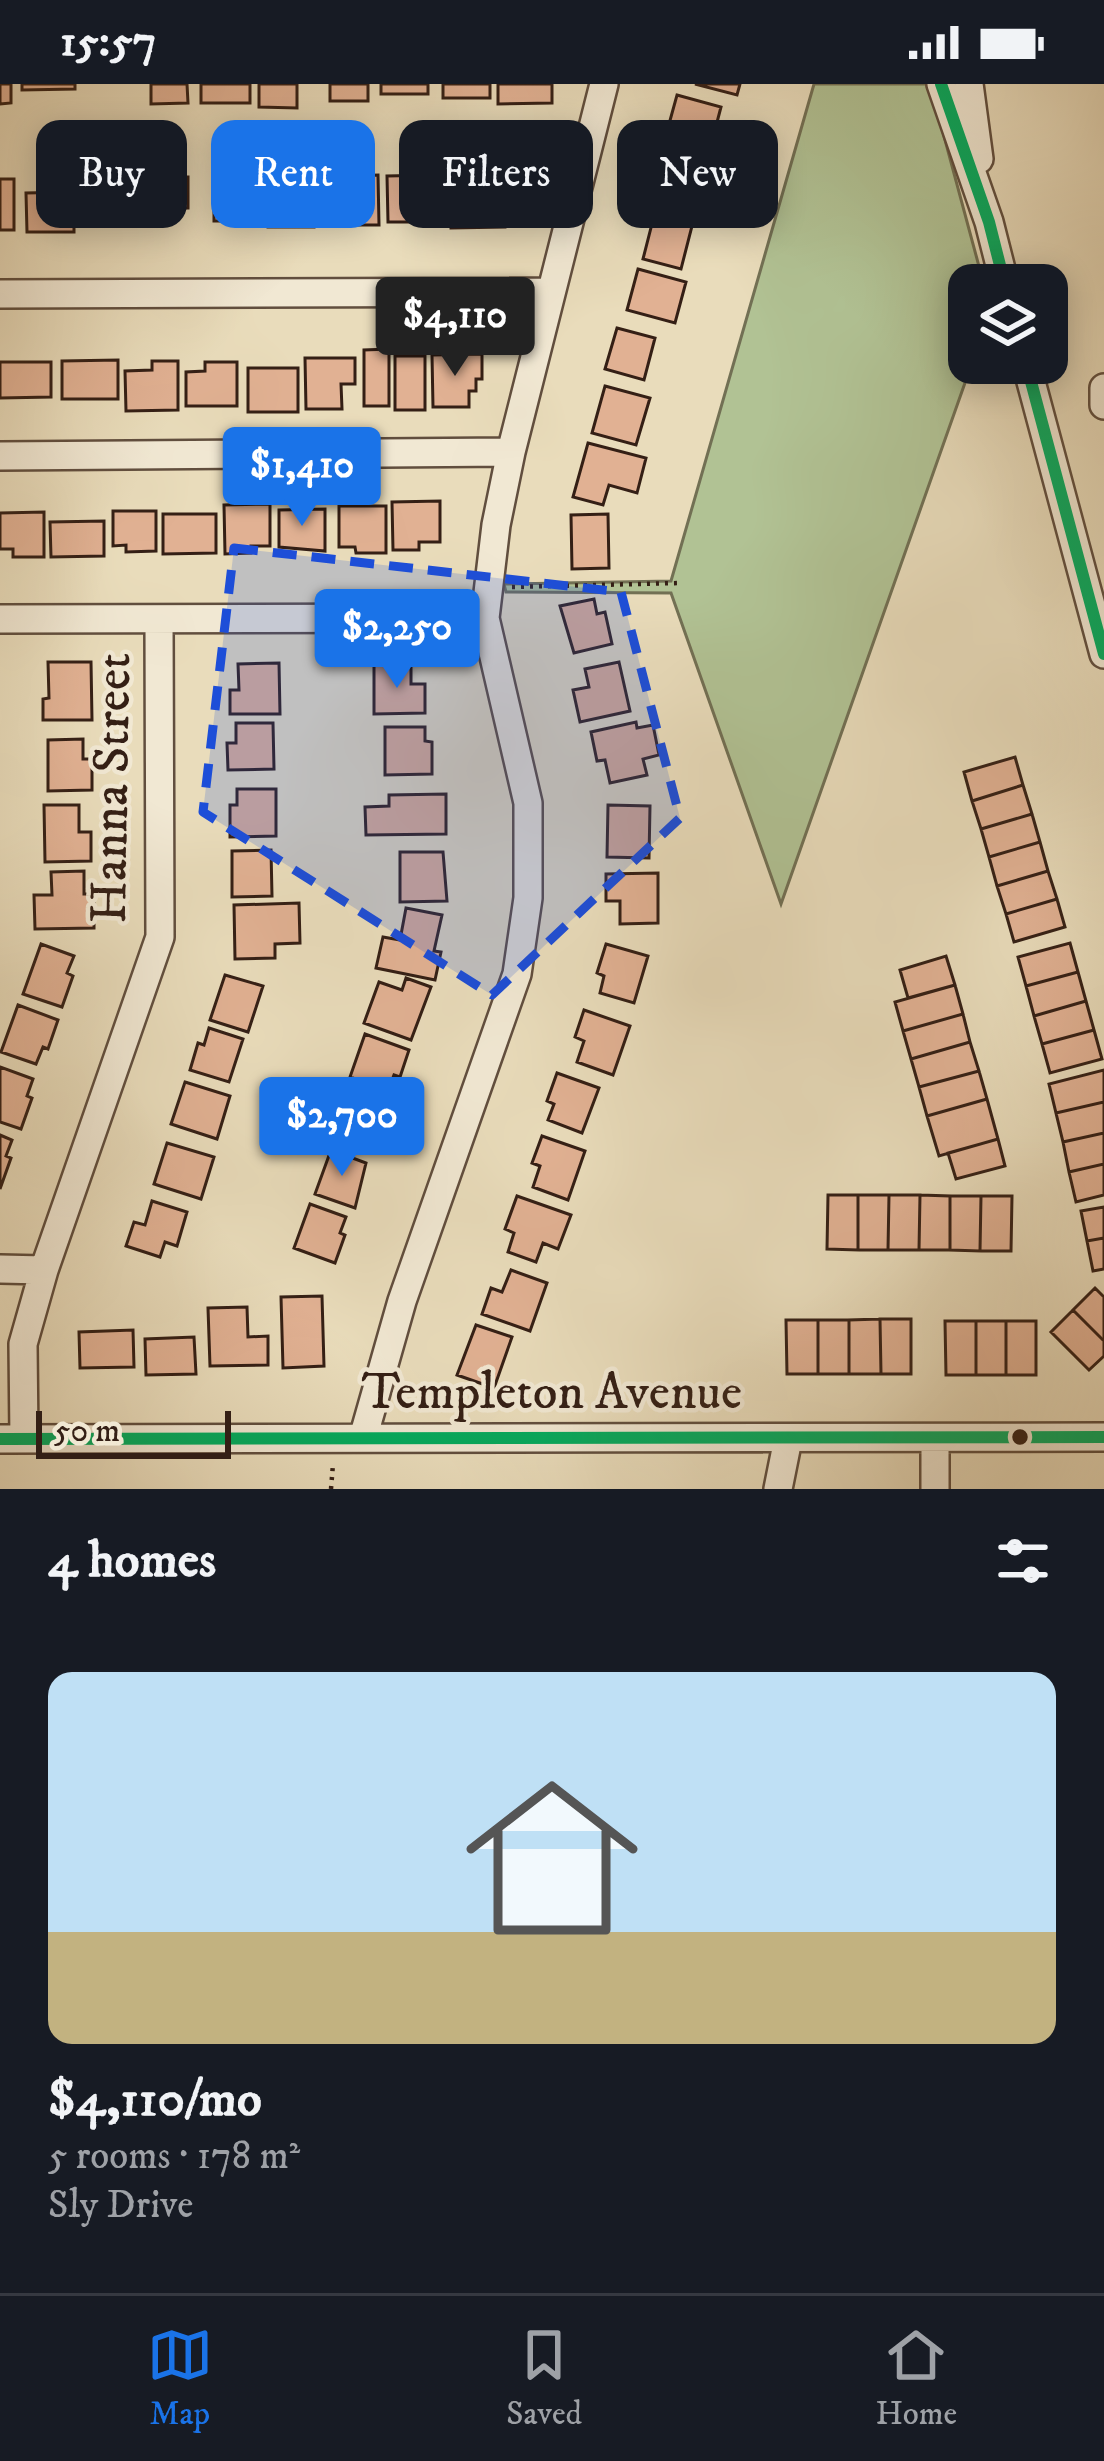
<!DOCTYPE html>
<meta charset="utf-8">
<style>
:root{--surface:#171b24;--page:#20242c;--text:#f1f3f6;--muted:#9ea1a6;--line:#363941;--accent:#1a73e8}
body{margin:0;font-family:"IM FELL DW Pica",serif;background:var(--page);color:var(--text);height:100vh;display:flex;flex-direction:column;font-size:45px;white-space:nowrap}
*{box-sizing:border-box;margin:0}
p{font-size:39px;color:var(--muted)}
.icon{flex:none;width:66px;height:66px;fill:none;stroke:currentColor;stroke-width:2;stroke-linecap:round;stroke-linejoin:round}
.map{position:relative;height:1405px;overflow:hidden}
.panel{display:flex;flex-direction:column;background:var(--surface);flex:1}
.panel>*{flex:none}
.top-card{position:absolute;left:36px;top:36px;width:1032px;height:108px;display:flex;gap:24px}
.controls{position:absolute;left:948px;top:180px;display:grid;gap:24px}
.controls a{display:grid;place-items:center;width:120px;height:120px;border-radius:24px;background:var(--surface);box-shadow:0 6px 30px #0003;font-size:60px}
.scale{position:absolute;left:36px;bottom:30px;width:195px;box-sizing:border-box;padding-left:12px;border:6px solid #341f15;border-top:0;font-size:33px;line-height:42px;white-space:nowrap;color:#341f15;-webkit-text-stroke:9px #f1e8d3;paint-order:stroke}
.price{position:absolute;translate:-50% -102px;padding:0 27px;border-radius:12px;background:var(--accent);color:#fff;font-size:39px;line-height:78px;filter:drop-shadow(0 3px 6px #0008)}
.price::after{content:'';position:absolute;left:50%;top:72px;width:36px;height:27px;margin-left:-18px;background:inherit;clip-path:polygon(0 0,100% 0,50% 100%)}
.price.active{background:#222;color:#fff}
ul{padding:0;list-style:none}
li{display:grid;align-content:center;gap:24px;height:636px;padding:0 48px}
li span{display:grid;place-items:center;height:372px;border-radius:24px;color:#555}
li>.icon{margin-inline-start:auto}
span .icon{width:216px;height:216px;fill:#fffc;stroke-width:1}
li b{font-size:51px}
h2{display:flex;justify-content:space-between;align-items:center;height:144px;padding:0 48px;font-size:51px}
.pill{padding:0 42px;border-radius:24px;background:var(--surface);box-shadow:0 6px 30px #0003;font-size:42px;line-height:108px}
.pill.active{background:var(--accent);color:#fff}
.status{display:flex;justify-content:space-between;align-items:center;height:84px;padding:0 60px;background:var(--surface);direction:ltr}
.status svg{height:33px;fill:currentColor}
.menu{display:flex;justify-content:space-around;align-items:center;height:168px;border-top:3px solid var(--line);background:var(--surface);font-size:33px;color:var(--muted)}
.menu a{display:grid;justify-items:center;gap:6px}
.menu .active{color:var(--accent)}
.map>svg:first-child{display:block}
.green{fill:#b1c294;stroke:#727054;stroke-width:3}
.building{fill:#e1b193;stroke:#341f15;stroke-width:3}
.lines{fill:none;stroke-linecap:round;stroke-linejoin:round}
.minor-casing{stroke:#614e3e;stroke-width:32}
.path{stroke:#341f15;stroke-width:4.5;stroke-dasharray:3 6;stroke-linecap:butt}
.minor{stroke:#f1e8d3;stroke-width:27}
.bus-1-casing{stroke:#f1e8d3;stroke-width:21}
.bus-1{stroke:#03ab5e;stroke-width:12}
.marked{fill:#1d4ed8;fill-opacity:0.2;stroke:#1d4ed8;stroke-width:9;stroke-dasharray:24 15;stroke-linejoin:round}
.bus-dot{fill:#341f15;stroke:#f1e8d3;stroke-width:4.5}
.labels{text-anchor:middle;stroke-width:9;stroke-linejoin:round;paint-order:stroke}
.street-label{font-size:51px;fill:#341f15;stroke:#f1e8d3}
</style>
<div class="status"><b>15:57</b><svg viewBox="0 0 49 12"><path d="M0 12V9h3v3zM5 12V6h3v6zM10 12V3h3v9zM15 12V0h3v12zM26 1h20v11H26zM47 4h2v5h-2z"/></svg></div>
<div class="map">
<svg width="1104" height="1405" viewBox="0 0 1104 1405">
<rect width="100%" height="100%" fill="#e9dcbb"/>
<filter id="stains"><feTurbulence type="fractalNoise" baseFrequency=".00167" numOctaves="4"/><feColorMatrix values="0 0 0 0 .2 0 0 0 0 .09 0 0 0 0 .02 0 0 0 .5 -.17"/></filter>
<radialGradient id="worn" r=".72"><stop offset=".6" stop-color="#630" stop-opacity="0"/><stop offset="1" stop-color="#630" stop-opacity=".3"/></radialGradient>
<path class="green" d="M814,0H930L984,201H969L972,279L781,820L671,509L506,508L504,500L671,497Z"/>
<path class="building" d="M0,0H11V19L0,20Z
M22,0H75V5L22,6Z
M151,0H187L188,19L151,20Z
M201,0H250V19H201Z
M259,0H297V24L259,23Z
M330,0H368V17H330Z
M381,0H428V10H381Z
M443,0H490V14H443Z
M498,0H552V19L498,20Z
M695,0H740L737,11Z
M677,11L721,23L709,69L674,59L679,42L669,40Z
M664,73L716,87L706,125L654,111Z
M470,79H505V143L451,144V117L471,116Z
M214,88H249V137H214Z
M93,91H131V139L93,140Z
M378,91L379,141H342L341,92Z
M435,91V124H419V138H388L387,92Z
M142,93H188V124H168V140L142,141Z
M0,95H14V146H0Z
M314,105V143H268L267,106Z
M74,108V148H27L26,109Z
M655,128L693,138L681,185L643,175Z
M638,185L686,198L675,239L627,226Z
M617,244L655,254L644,296L605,285Z
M389,265V322H364V266Z
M482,270V295H476V307H469V323H433L432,271Z
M395,272H425V326H395Z
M305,274H355V300H341L342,325H306Z
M118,276V315H62V277Z
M152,277H178V326L126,327L125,287L152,286Z
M0,278H51V313L0,314Z
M205,278H237V322H186V288L205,287Z
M248,284H298V328H248Z
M605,302L650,314L636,361L592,349Z
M588,359L646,374L637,409L609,401L603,421L573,413Z
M440,417V458H419V466H393L392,418Z
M270,420V462H251V469L225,470L224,421Z
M339,422H386V469H356L355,463H339Z
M325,425V467L279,463V426Z
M113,427H156V467L126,468V461L113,462Z
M44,428V473H13V465H0V429Z
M163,430H216V469L163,470Z
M608,430L609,484L572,485L571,431Z
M104,437V472L51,473L50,438Z
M594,515L597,530L605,528L612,560L574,569L560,522Z
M48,578H91L92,636H43V615L49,614Z
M619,578L630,627L580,638L573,606L589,603L585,585Z
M279,579L280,630H230V606H239L238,580Z
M374,581H411V600H425V629L374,630Z
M636,638L637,644L653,641L659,671L643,675L647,691L610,699L605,676L597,677L591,648Z
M236,639H273L274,685L228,686L227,659H236Z
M385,643H425V657L432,658V690L385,691Z
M83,655V675H92V706L48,707V656Z
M1015,673L1023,701L972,717L964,688Z
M1023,701L1032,730L981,745L972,717Z
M237,705H276V752L230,753V721H237Z
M446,710V750L366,751L365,723L389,722V711Z
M44,721H79V748H91V777L45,778Z
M608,721L650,722L649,774L607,773Z
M1032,730L1040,758L989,773L981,745Z
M1040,758L1048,787L997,802L989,773Z
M271,766L272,812L232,813V767Z
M400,768H443L447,817L400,818Z
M84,787V810H94V844L35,845L34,811H52L51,788Z
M1048,787L1057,815L1006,830L997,802Z
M658,789V839L620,840V817H606V790Z
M1057,815L1065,843L1014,858L1006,830Z
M299,819L300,859L275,860V874L235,875L234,821Z
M406,824L442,831L434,867L441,868L435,896L376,884L383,853L400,856Z
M1070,859L1078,888L1026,902L1018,873Z
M41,860L74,872L67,889L73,892L62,923L23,910Z
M606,860L648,872L634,919L600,909L604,892L597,889Z
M946,872L955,901L908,914L900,886Z
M1078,888L1086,917L1034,932L1026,902Z
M225,891L263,902L248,948L210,936Z
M406,894L431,903L411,956L364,939L379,898L402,906Z
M955,901L963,930L903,947L895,918Z
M1086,917L1094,946L1042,960L1034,932Z
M18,921L58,936L48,965L43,963L36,980L1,968Z
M584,926L630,942L613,991L577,978L584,957L575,953Z
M963,930L970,958L911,975L903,947Z
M209,944L243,955L229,998L190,986L198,959L204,961Z
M1094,946L1102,975L1050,989L1042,960Z
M365,950L409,966L400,993L394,991L388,1007L350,993Z
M970,958L979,987L919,1003L911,975Z
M0,983L33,995L27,1012L32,1014L21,1045L0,1038Z
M1104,986V1018L1056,1029L1049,1000Z
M979,987L987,1015L927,1032L919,1003Z
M557,989L599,1004L582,1049L548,1036L554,1020L547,1017Z
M185,998L230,1012L217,1055L171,1040Z
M347,1007L392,1023L382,1050L377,1048L371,1065L331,1050Z
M987,1015L998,1055L939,1072L927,1032Z
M1104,1018V1049L1063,1058L1056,1029Z
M1104,1049V1080L1069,1088L1063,1058Z
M0,1051L12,1056L6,1072L11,1074L0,1105Z
M542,1052L585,1067L568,1116L533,1103L540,1082L532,1079Z
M998,1055L1005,1082L956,1095L948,1069Z
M167,1059L214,1073L201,1115L154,1100Z
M331,1066L366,1079L355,1124L315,1110Z
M1104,1080V1111L1076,1118L1069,1088Z
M828,1111H858V1166L827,1165Z
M858,1111H889L888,1166H858Z
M889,1111H920L919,1166H888Z
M920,1111L950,1112V1166H919Z
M517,1112L571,1131L558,1165L543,1159L536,1178L508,1168L514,1149L505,1145Z
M950,1112H981L980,1167L950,1166Z
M981,1112H1012L1011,1167H980Z
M152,1117L187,1128L177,1162L165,1158L160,1173L126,1162L134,1138L145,1141Z
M310,1120L346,1133L340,1149L345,1151L335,1179L294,1164Z
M1104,1123V1154L1087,1157L1081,1127Z
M1104,1154V1185L1093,1187L1087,1157Z
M511,1186L547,1199L530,1247L482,1230L491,1204L502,1208Z
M1095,1204L1104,1213V1257L1073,1226Z
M322,1212L324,1282L283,1284L281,1213Z
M247,1223L248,1253L268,1252V1281L210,1282L208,1224Z
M1073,1226L1104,1257V1272L1089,1286L1051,1248Z
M880,1235H911V1290H881Z
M880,1235L881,1290H849V1236Z
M786,1236H818V1290H787Z
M818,1236H849V1290H818Z
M945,1237H976V1291H946Z
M976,1237H1006V1291H976Z
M1006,1237H1036V1291H1006Z
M476,1241L512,1253L494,1304L457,1291Z
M133,1246L134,1283L80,1284L79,1248Z
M194,1253L196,1290L146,1291L145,1255Z"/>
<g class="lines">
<defs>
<path id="minor" d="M941,0L989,138L1005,201
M969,0L979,75
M0,210L549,208
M1026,279L1104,570
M1104,304V321
M0,372L511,368
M0,535L485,534
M0,1185L44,1186
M363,1354L402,1217L517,890L528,814V719L485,534L496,441L511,368L604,0
M935,1354V1405
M0,1355L1104,1353
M24,1355L23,1260L44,1186L160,853L159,537
M778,1405L788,1355"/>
</defs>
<use href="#minor" class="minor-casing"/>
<path class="path" d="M512,503L680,499
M331,1405L333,1380"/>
<use href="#minor" class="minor"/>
<defs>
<path id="bus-1" d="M941,0L989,138L1005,201
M1026,279L1104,570
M0,1355L1104,1353"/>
</defs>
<use href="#bus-1" class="bus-1-casing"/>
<use href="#bus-1" class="bus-1"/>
</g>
<path class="marked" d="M234,464L621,508L680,734L492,911L203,728Z"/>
<circle class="bus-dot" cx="1020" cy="1353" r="10"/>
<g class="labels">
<g class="street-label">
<text transform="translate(109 704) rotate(-89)" y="18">Hanna Street</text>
<text x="552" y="1324">Templeton Avenue</text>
</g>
</g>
<rect width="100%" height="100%" filter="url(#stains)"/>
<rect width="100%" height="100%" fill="url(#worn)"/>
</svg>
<div class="controls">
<a><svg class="icon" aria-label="layers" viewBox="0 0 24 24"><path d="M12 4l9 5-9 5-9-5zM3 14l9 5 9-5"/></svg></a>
</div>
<div class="scale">50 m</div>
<b class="price active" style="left:455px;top:295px">$4,110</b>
<b class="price" style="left:302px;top:445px">$1,410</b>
<b class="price" style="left:397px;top:607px">$2,250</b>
<b class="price" style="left:342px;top:1095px">$2,700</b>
<div class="top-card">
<a class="pill">Buy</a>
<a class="pill active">Rent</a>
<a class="pill">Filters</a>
<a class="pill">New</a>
</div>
</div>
<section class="panel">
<h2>4 homes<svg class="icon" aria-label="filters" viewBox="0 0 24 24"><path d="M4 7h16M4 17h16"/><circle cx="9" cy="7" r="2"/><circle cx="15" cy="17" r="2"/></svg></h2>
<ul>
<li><span style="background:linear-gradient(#bfe0f5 70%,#c2b280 0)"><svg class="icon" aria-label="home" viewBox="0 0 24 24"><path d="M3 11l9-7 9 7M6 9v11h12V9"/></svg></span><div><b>$4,110/mo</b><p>5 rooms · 178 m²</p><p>Sly Drive</p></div></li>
</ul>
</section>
<nav class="menu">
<a class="active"><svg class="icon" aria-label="map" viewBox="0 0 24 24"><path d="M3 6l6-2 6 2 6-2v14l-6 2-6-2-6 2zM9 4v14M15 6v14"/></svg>Map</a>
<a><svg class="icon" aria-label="saved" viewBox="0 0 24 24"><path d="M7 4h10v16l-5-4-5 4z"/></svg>Saved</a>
<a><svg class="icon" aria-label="home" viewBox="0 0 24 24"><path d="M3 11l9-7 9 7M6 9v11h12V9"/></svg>Home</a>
</nav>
